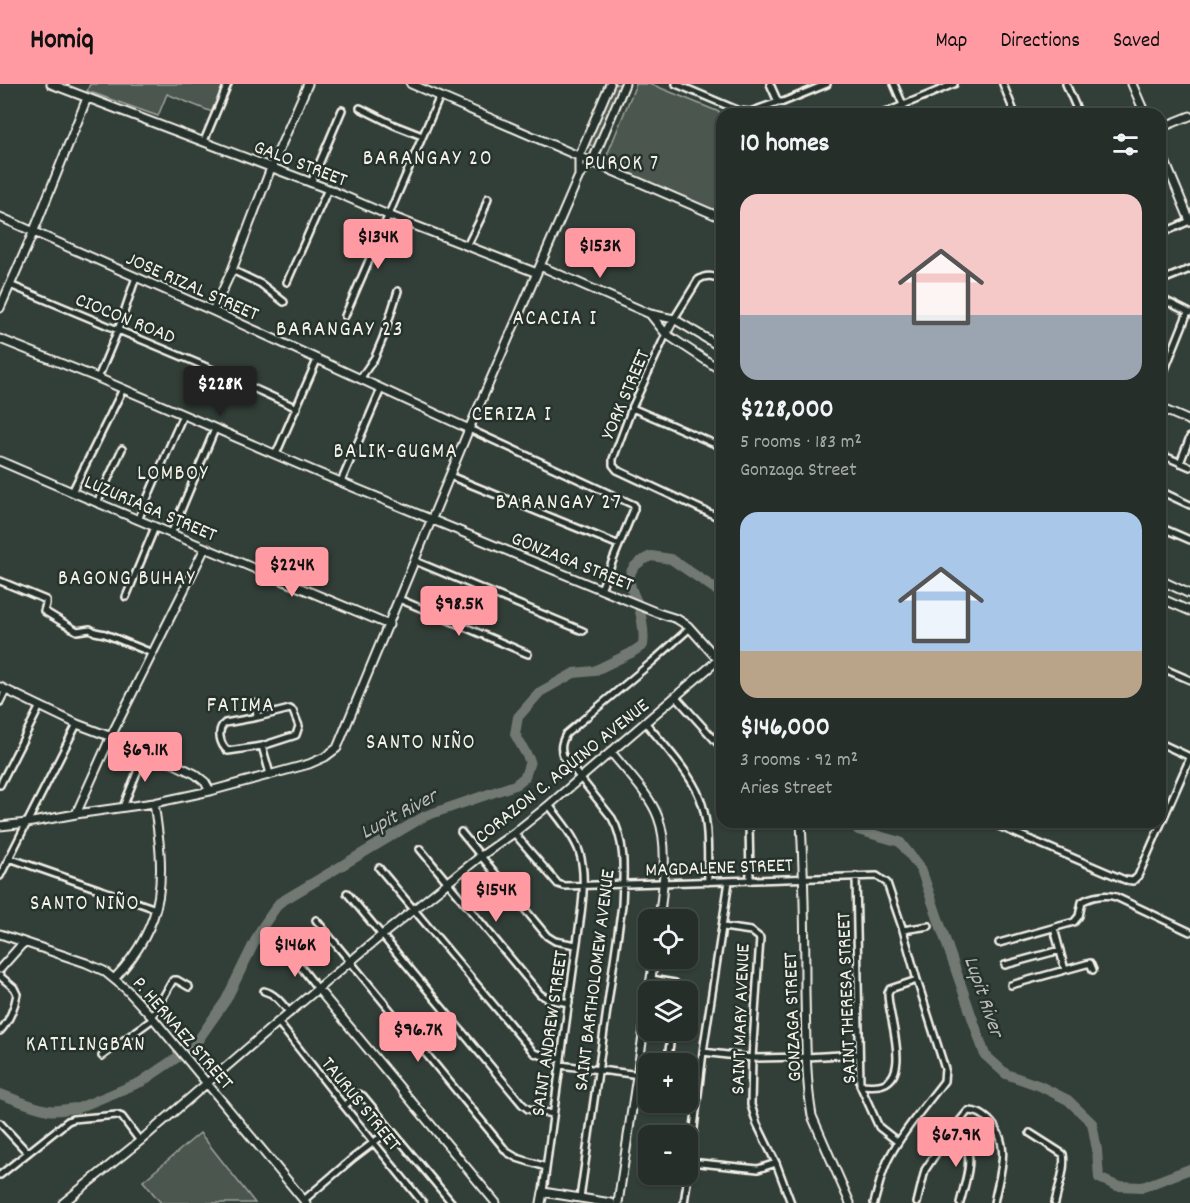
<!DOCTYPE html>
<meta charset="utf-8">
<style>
:root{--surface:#262e2a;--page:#323a36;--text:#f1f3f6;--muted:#a4a8a8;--line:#424a47;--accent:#ff9aa2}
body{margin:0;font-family:Dekko,sans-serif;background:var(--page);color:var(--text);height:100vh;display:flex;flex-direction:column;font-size:22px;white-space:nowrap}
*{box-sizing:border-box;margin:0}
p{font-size:20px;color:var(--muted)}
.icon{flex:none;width:33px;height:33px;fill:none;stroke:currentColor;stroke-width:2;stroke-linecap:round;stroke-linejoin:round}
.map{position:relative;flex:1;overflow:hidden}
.side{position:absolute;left:716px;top:24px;width:450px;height:720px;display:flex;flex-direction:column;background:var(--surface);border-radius:18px;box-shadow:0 2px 4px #0004,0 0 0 2px var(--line)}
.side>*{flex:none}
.buttons{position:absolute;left:638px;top:825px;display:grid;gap:12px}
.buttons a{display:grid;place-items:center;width:60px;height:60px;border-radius:12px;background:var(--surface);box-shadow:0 2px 4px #0004,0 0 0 2px var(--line);font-size:30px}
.price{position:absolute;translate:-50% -51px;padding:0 14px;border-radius:6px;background:var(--accent);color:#111;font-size:20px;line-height:39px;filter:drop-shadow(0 2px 3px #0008)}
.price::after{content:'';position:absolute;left:50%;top:36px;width:18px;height:14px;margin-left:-9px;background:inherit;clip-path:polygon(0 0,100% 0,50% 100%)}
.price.active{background:#222;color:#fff}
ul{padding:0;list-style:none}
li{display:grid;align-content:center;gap:12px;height:318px;padding:0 24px}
li span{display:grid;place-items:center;height:186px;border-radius:18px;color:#555}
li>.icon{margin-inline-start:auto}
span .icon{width:108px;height:108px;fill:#fffc;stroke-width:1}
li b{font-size:26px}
h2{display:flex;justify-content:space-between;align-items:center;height:72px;padding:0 24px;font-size:26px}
header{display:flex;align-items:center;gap:36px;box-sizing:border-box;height:84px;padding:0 30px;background:var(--accent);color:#111}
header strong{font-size:28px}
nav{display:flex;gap:33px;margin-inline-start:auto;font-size:21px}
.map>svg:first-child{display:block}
.green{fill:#4c564f;stroke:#a0a49c;stroke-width:1.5}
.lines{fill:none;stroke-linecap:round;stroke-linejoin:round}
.river{stroke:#727972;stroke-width:10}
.street-casing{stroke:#f4f1e8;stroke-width:10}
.secondary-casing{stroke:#f4f1e8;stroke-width:11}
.street{stroke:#26332d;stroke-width:5}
.secondary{stroke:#26332d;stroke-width:7}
.labels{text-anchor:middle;stroke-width:5;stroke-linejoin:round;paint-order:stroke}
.street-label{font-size:20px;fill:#f4f1e8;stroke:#26332d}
.neighbourhood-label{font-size:21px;letter-spacing:1.5px;fill:#f4f1e8;stroke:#26332d}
.water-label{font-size:21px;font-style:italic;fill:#babbb3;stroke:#26332d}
.quarter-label{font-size:22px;letter-spacing:1.5px;fill:#f4f1e8;stroke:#26332d}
</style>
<header>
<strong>Homiq</strong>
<nav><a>Map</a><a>Directions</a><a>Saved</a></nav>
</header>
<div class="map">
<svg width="1190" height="1119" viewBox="0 0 1190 1119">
<rect width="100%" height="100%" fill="#323e38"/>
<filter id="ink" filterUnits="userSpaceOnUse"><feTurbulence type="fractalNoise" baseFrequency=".0167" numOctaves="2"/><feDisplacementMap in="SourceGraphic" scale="12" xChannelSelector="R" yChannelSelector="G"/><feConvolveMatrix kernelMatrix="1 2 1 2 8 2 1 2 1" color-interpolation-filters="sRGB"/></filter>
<g filter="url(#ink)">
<path class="green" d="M90,0H218L223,2L212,28L167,10L158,32L87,7Z
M613,0H624L597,64L588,60Z
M636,0H651L724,30H722L721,130L603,81Z
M200,1049L255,1119H161L143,1097Z"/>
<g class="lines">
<path class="river" d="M852,738L858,746L900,758L921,785L985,971L1006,990L1040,1002L1068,1016L1092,1039L1097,1066L1099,1094L1117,1102L1143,1103L1190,1085
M0,1010C15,1015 32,1023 48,1026C58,1028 68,1024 78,1024L141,998L194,962L226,916L261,845L279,819L425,732L515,701L525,693L530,677L515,650L518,633L540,608L574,589L594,587L631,569L643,561C645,548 642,535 639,523C635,512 628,502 630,491C632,481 643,476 651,472L671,475L714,504L722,512"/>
<defs>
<path id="street" d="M676,0L740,27L750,28L778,18H783L827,0
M770,0L778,18
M894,0L907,30
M1003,0L1015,30
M1066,0L1079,30
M360,24L394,41L422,52
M882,30L954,0
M204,57L228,0
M311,99L342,26
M1160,150L1190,137
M467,162L482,132L488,114
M232,186L261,200L284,218
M1160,197L1190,185
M287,198L328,105
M10,201L202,281L297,324
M1160,214L1190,229
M345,232L440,12
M674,235L698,196C706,190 713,192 722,196
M666,250L632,324L613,375V381L617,386L722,435
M98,294L118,246L136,193
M360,295L375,273L383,254L398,207
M1160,298L1188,228
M632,324L722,363
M469,345L634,421V425L601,505
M276,370L317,276
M1160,370L1190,383
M1180,379L1190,353
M450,392L619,461
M341,398L381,305
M1160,407L1190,421
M72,408L123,305
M97,419L122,365
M138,436L183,331
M1160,443L1190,456
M171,450L215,345
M415,477L583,547
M0,497L46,516V520L44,527L77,547L90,545L95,548L105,550L152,569
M126,513L155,443
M399,515L528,570
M1160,583L1190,596
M676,613L722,664
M0,618L6,606
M254,619L258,633L225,639C216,646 220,661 228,667L262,662L270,690
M258,633L290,625L293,627L299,642L296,651L262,662
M645,638C663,660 690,688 700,714C710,740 707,771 708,798
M1160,659L1190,673
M0,701L40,622
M123,723L146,666
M749,738L750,797
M989,738L1125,796L1133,797L1138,792L1190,674
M461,748L547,852L555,857L576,861
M514,749L558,800L564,802L877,792L887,799L903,846L917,896L945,985L944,997C926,1021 905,1044 891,1070C882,1085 879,1102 874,1119
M420,765L540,910L548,915L569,919
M9,774L156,825
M379,784L534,969L547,973L561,975
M0,792L77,640
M856,792L860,1001L879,1043L898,1058
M347,809L522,1020L528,1025L553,1030
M316,836L507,1068L517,1074L546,1083
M723,843L751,847L760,854L752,974L751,1021L757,1040L776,1079L791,1119
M1054,844L1065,886
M903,846L929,842
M999,859L1074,838L1079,832L1082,818C1091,812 1106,810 1116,813L1190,848
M290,869L318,905
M1005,881L1060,866
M0,892L14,904L17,910C15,922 9,938 0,947
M651,895L675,899L677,901V908
M1011,901L1090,879L1093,886
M264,907C276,910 282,920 290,929
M152,933L173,896H177L189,903
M278,938L344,1022L423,1119
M703,968L752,974L806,973L859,970
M102,972L153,935
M667,980L672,946
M560,981L648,992
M860,1001C866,1001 873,1002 879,1001C914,995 887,931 888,909L890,905L917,896
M344,1022L359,1010L363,1012L452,1119
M0,1039L28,1069
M1030,1049L1063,1070C1066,1085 1058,1104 1055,1119
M949,1050C955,1054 964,1059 967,1066C973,1078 963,1106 960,1119
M690,1078L758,1085L776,1079
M0,1091L68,1037L73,1035L117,1031L122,1033L140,1057
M543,1108C553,1029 565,950 575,872C579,842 589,795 579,767C573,750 559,735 549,721
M580,1114L622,821C623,792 627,760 612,734L563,672C560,663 562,658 566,650L652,578L690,544
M304,1116L353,1074L390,1046
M684,1119L690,1078L703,968L729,797
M917,1119L925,1086L949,1050L968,1027C977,1027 982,1030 989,1036C1013,1060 999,1091 994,1119"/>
<path id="secondary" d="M51,0L328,105L388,131L537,189
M411,0L722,134
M1132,0L1145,30
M1160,44L1190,32
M1160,65L1190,137
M579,92V72L610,0
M0,133L213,227L469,345
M540,182L650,230L674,235L722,264
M0,224L33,149L87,14
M213,227L232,186L271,84L308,0
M650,230L666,250L722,287
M666,250L674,235
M0,255L98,294L314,387L658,529L677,535L688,542L722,580
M1160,324L1190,337
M0,377L72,408L389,541
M1160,496L1190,510
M1160,514L1190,527
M0,603L77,640L146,666L195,690L205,698L210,707
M611,668C626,687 650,711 658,733C669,761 663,806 659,836
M76,730L111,652L205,464
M801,738C804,795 805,851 805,908C806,949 805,991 812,1032L850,1119
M0,742L27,739L76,730L154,719L210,707L309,680L325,673L337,664L469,345L563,129L579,92L592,78L625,0
M0,850L86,879L104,887L126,905L152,933L306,1119
M0,885L23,859
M115,894C168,837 165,792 154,719
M318,905L496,1119
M649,908L654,874
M63,1119L140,1057L278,938L382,851L481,772L514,749L549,721L718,576
M541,1119L543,1108L611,1119
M618,1119L648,918"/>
</defs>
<use href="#street" class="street-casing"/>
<use href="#secondary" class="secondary-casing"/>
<use href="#street" class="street"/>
<use href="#secondary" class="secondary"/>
</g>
</g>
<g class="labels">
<g class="street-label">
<text transform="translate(301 78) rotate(21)" y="7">GALO STREET</text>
<text transform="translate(193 201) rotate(24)" y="7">JOSE RIZAL STREET</text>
<text transform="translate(126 233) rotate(22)" y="7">CIOCON ROAD</text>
<text transform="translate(624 310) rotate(-67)" y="7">YORK STREET</text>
<text transform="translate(151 423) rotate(23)" y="7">LUZURIAGA STREET</text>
<text transform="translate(573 476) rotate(22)" y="7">GONZAGA STREET</text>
<text transform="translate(561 686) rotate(-39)" y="7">CORAZON C. AQUINO AVENUE</text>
<text transform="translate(719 782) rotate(-2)" y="7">MAGDALENE STREET</text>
<text transform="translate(593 896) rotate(-83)" y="7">SAINT BARTHOLOMEW AVENUE</text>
<text transform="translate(845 914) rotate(-92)" y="7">SAINT THERESA STREET</text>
<text transform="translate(791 933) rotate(-92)" y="7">GONZAGA STREET</text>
<text transform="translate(739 935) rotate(-88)" y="7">SAINT MARY AVENUE</text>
<text transform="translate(184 948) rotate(49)" y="7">P. HERNAEZ STREET</text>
<text transform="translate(548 949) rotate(-82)" y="7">SAINT ANDREW STREET</text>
<text transform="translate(362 1019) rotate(51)" y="7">TAURUS STREET</text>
</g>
<g class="neighbourhood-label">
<text x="622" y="85">PUROK 7</text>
<text x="555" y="240">ACACIA I</text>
<text x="512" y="336">CERIZA I</text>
<text x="396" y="373">BALIK-GUGMA</text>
<text x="173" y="395">LOMBOY</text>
<text x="127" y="500">BAGONG BUHAY</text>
<text x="241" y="627">FATIMA</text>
<text x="421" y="664">SANTO NIÑO</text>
<text x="85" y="825">SANTO NIÑO</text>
<text x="86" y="966">KATILINGBAN</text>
</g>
<g class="water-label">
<text transform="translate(398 729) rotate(-28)" y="7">Lupit River</text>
<text transform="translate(985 912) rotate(71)" y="7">Lupit River</text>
</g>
<g class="quarter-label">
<text x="428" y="80">BARANGAY 20</text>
<text x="340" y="251">BARANGAY 23</text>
<text x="559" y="424">BARANGAY 27</text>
</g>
</g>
</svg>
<div class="buttons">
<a><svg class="icon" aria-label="locate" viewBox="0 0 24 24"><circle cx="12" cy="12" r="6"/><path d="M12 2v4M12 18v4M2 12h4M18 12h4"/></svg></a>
<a><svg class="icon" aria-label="layers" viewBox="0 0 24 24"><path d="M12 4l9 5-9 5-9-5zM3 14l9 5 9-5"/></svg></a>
<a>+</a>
<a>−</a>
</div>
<b class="price" style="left:378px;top:186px">$134K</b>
<b class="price" style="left:600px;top:195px">$153K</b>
<b class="price active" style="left:220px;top:333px">$228K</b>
<b class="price" style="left:292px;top:514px">$224K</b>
<b class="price" style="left:459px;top:553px">$98.5K</b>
<b class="price" style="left:145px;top:699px">$69.1K</b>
<b class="price" style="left:496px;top:839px">$154K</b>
<b class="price" style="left:295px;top:894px">$146K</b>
<b class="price" style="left:418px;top:979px">$96.7K</b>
<b class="price" style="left:956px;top:1084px">$67.9K</b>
<section class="side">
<h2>10 homes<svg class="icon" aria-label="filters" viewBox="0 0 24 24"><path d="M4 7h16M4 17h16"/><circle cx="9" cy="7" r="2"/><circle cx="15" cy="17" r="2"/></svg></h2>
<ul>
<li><span style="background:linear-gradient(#f6c9c9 65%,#9aa5b1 0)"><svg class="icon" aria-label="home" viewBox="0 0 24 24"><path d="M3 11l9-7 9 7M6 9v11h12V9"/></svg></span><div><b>$228,000</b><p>5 rooms · 183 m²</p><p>Gonzaga Street</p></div></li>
<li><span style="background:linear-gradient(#a9c7e8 75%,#b9a48a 0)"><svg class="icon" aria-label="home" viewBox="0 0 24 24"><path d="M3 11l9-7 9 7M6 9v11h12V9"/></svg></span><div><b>$146,000</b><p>3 rooms · 92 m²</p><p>Aries Street</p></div></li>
</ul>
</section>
</div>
